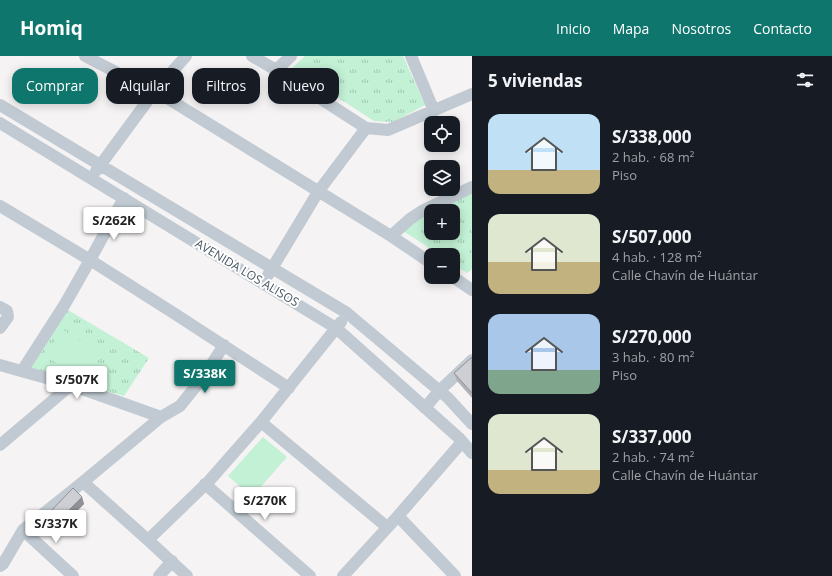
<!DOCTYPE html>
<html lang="es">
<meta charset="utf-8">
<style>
:root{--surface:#171b24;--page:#242831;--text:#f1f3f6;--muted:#9ea1a6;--accent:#0f766e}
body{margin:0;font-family:"Open Sans",sans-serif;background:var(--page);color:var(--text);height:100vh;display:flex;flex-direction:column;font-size:15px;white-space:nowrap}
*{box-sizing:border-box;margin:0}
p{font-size:13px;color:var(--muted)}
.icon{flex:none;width:22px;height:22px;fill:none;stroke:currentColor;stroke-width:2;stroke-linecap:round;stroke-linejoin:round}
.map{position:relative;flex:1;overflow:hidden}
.drawer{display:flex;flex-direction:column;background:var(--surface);width:360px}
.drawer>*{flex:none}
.banner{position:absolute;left:12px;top:12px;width:380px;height:36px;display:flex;gap:8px}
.controls{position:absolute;left:424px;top:60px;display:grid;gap:8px}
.controls a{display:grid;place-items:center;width:36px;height:36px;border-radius:8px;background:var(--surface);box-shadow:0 2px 10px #0003;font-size:20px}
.price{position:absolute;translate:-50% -34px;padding:0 9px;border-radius:4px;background:#fff;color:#222;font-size:13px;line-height:26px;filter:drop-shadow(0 1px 2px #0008)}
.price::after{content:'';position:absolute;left:50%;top:24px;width:12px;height:9px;margin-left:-6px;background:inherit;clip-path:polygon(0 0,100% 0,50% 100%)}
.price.on{background:var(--accent);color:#fff}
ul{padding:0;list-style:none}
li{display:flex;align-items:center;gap:12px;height:100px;padding:0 16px}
li span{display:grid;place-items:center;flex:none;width:112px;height:80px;border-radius:12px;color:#555}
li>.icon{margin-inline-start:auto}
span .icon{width:48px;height:48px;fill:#fffc;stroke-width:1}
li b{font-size:17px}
h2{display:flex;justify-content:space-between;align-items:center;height:48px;padding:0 16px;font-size:17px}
.tag{padding:0 14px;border-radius:12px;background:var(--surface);box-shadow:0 2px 10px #0003;font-size:14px;line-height:36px}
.tag.on{background:var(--accent);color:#fff}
header{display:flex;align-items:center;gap:24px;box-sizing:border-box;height:56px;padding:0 20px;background:var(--accent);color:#fff}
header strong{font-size:19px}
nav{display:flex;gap:22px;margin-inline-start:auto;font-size:14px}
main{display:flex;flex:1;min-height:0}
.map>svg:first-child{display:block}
.park{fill:url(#park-tufts)}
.pitch{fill:#c3f1d5}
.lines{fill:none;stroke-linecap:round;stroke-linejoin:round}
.minor{stroke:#c1cad2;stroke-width:12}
.wall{fill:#b0b2b7}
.shaded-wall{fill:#909195}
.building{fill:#cdcfd5;stroke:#909195}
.labels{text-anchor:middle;stroke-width:4;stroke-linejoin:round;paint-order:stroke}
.street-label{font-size:12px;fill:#4a5661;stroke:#fff}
</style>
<header>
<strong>Homiq</strong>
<nav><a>Inicio</a><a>Mapa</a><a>Nosotros</a><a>Contacto</a></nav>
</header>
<main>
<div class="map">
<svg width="472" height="520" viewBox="0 0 472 520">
<defs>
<pattern id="park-tufts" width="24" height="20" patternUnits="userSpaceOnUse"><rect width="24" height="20" fill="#c3f1d5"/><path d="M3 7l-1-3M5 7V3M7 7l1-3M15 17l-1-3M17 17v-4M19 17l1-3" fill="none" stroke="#a0c6b0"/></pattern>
</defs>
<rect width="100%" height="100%" fill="#f5f3f3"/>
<path class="park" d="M305,0H403L425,49L393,66L374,65L292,12Z
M472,137V213L467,217L453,208V199H440L403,175L423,161L431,157V177H453V155H434Z
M68,254L149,302L124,340L30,313Z"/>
<path class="pitch" d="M472,142V175L458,150Z
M62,273L101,299L84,324L45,300Z
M263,381L287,401L252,441L228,420Z"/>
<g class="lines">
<path class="minor" d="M85,0L154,36L162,39L391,180L431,207
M252,0L276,14L366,72
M411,0L434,55
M276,14L291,0
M0,49L347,257L448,342L472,368
M0,67L336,272L459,382L472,397
M96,115L154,36L186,0
M0,150L90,204L172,256L289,332
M391,180L410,163L422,155L472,131
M268,219L318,136L366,72L388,74L472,38
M453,221L472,234
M0,251L7,255L8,261L0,272
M0,309L71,329L161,361
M22,315L65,248L90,204L124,142
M425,352L439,335L472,304
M261,366L387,471
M0,389L71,329
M83,426L148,484L187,520
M205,428L310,520
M398,460L455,520
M23,474L73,520
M148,484L209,425L261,366L341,266
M0,510L3,508L23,474L83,426L161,361L180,350L204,320L224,289
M159,520L172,505
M343,520L398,460L462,386"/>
</g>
<path class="wall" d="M472,301V342L457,325L454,317Z
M82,441L84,448L56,476L47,468L45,461Z"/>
<path class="shaded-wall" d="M82,441L84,448L56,476L53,470Z"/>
<path class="building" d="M472,301V337L454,317Z
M73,432L82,441L53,470L45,461Z"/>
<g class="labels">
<g class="street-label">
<text transform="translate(247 217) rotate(31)" y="4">AVENIDA LOS ALISOS</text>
</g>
</g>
</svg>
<div class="controls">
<a><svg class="icon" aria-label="locate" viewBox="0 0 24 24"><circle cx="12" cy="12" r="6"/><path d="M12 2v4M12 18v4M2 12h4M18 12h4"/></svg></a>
<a><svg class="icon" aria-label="layers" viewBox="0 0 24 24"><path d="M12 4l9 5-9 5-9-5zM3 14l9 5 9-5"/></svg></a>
<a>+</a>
<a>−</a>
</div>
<b class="price" style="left:114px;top:185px">S/262K</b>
<b class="price on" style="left:205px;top:338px">S/338K</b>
<b class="price" style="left:77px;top:344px">S/507K</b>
<b class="price" style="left:265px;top:465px">S/270K</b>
<b class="price" style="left:56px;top:488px">S/337K</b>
<div class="banner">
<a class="tag on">Comprar</a>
<a class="tag">Alquilar</a>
<a class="tag">Filtros</a>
<a class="tag">Nuevo</a>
</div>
</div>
<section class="drawer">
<h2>5 viviendas<svg class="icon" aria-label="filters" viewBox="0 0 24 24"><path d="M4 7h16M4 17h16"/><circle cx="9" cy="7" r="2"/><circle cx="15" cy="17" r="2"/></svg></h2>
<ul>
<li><span style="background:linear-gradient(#bfe0f5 70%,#c2b280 0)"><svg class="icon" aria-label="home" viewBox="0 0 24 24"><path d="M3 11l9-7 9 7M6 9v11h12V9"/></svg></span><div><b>S/338,000</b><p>2 hab. · 68 m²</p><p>Piso</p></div></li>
<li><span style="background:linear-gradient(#dfe7d0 60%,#c2b280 0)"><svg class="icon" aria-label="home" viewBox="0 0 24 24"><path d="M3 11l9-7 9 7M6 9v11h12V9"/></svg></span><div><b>S/507,000</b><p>4 hab. · 128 m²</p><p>Calle Chavín de Huántar</p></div></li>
<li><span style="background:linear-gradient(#a9c7e8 70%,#7fa58c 0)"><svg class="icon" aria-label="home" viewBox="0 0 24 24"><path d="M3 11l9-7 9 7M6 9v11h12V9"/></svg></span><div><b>S/270,000</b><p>3 hab. · 80 m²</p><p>Piso</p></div></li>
<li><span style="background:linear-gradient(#dfe7d0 70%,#c2b280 0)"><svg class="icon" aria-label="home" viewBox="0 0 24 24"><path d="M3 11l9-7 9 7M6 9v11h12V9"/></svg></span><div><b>S/337,000</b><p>2 hab. · 74 m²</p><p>Calle Chavín de Huántar</p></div></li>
</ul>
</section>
</main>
